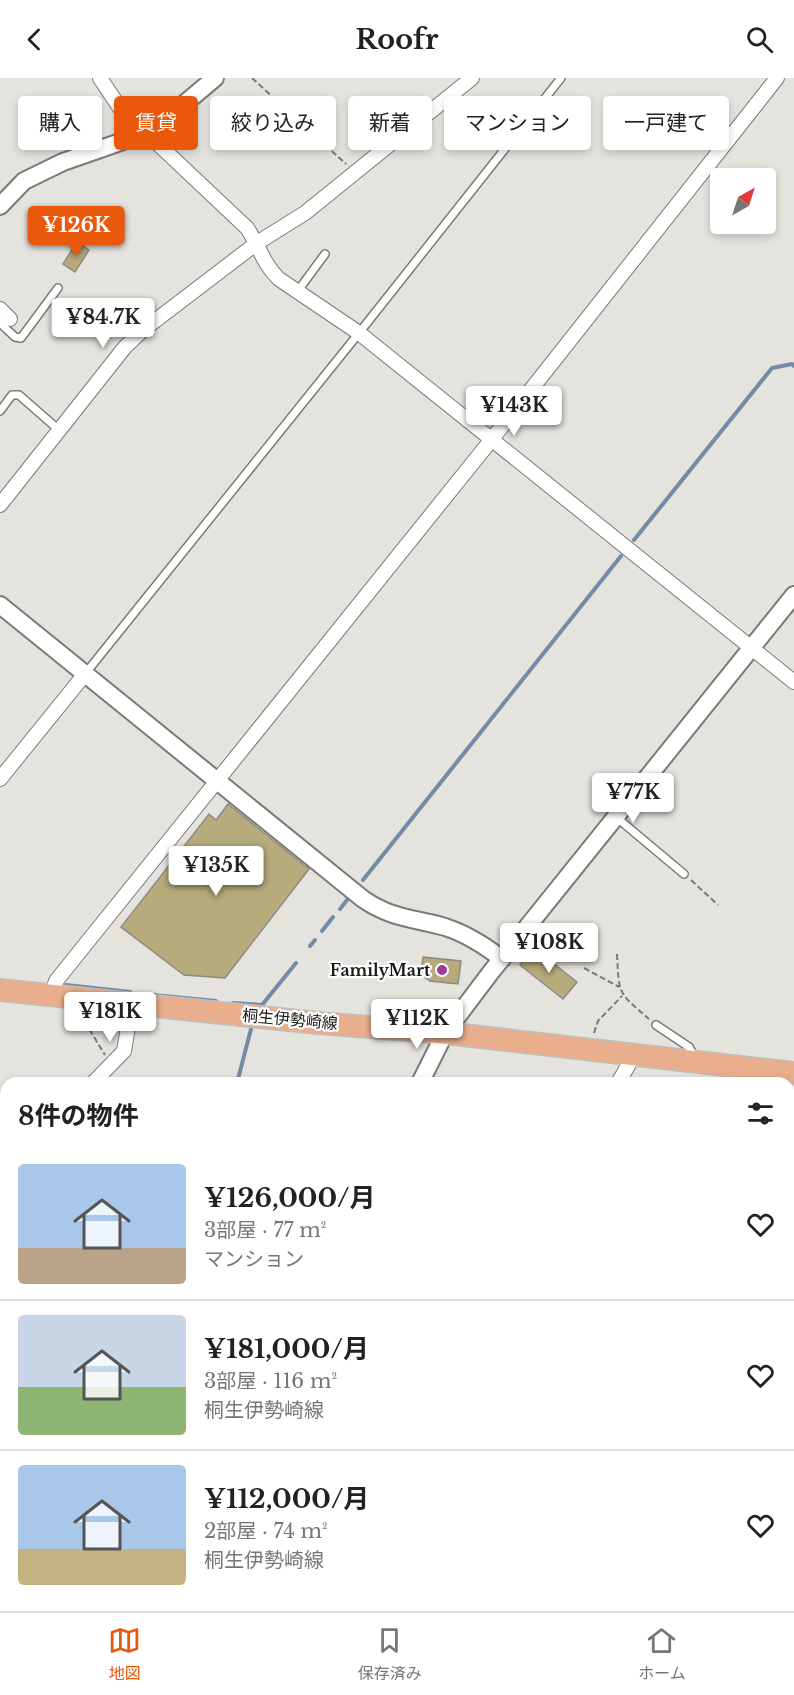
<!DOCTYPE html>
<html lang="ja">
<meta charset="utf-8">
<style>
:root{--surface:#fff;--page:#f2f2f2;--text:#222;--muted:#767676;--line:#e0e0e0;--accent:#ea580c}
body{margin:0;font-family:"Libre Baskerville","Noto Sans JP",serif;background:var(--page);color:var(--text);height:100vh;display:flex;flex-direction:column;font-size:22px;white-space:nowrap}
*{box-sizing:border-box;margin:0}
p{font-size:20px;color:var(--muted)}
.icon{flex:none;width:33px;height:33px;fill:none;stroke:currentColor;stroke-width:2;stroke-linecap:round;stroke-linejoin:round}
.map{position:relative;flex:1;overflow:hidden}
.details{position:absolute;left:0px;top:999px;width:795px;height:534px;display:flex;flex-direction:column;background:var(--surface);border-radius:18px 18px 0 0;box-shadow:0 3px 9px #0003}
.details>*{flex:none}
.guide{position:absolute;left:18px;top:18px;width:759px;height:54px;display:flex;gap:12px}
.needle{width:39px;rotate:39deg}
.tools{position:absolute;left:710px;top:90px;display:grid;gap:12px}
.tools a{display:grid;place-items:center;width:66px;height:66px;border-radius:6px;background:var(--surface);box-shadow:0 3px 9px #0003;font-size:30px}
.price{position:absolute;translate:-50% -51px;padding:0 14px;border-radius:6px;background:#fff;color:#222;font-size:20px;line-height:39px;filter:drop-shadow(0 2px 3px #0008)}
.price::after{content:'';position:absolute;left:50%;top:36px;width:18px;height:14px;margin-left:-9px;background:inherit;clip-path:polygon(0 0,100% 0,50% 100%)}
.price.on{background:var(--accent);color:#fff}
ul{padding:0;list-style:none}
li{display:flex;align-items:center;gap:18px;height:150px;padding:0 18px}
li+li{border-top:2px solid var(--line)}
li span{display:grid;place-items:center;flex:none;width:168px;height:120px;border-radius:6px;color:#555}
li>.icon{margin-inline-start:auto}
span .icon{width:72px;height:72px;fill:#fffc;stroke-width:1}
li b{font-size:26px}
h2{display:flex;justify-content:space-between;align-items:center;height:72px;padding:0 18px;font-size:26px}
.pill{padding:0 21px;border-radius:6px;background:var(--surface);box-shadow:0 3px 9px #0003;font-size:21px;line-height:54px}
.pill.on{background:var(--accent);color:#fff}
header{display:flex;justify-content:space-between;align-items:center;height:78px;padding:0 18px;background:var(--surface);font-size:27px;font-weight:700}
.menu{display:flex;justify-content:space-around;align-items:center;height:84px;border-top:2px solid var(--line);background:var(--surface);font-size:16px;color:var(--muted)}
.menu a{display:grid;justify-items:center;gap:3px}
.menu .on{color:var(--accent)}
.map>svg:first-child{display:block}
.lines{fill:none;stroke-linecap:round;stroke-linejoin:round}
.stream{stroke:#738ba5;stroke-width:4}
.building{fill:#b7ab7b;stroke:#8b8a86;stroke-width:1.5}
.service-casing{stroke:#7b7a76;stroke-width:10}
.minor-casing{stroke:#7b7a76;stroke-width:16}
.tertiary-casing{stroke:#7b7a76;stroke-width:20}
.primary-casing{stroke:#bfbfbe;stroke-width:24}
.path{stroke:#797875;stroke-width:2;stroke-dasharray:6 3;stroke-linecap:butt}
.service{stroke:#fff;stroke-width:7}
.minor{stroke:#fff;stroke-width:14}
.tertiary{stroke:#fff;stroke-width:16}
.primary{stroke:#e9ae8c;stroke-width:21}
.poi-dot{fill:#a13a9d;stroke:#fff;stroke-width:2}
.labels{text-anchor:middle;stroke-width:4.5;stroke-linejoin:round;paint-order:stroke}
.poi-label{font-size:16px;font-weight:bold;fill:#191917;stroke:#fff;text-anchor:end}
.street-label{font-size:16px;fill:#191917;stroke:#fff}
</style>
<header><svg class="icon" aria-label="back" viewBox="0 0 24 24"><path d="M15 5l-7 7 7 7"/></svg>Roofr<svg class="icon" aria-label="search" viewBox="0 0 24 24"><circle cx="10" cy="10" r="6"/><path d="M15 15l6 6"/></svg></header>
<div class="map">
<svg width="794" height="1533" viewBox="0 0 794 1533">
<rect width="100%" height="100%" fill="#e4e3de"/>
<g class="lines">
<path class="stream" d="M634,462L772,290L792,286L794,288
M363,802L621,478
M340,831L347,822
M322,853L333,839
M310,868L315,862
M66,907L130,914
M143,916L216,923
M233,925L262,927L296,885
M237,1005L251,951
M0,1507L6,1501"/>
</g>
<path class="building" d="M77,164L89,172L75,194L63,186Z
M228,726L309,791L225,900L184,897L121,849L209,736L216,742Z
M534,870L577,904L563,921L520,887Z
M423,879L461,883L458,906L430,903L421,897Z"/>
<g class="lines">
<defs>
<path id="service" d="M297,214L325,176
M0,245L15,259L21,260L58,210
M0,333L12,317H19L59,352
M85,596L359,255L561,0
M616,739L684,796
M656,947L689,969L695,980
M0,1175L6,1179"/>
<path id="minor" d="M100,0L138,57
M152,53L158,66L247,150C260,169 263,186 279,201L359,255L794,604
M0,231L10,241
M0,427L125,269L143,252L257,165L305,135L472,0
M0,701L85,596
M51,918L56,903L492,361L777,0
M93,1005L124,973L132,926
M618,1005L629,986L631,977
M789,1041L793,1034L794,1021
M0,1093L6,1087
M789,1406H794
M789,1486L794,1489
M0,1519L6,1513
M116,1527L125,1533
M492,1527L493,1533
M772,1527L781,1533
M157,1533L161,1527"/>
<path id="tertiary" d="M0,128L24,103L63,84L152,53L215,0
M0,527L363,821C392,841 414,840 445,849C467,856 484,867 502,881
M420,1005L445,955L491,894L794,517"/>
<path id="primary" d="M0,912L318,945L445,955L794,995"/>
</defs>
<use href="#service" class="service-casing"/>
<use href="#minor" class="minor-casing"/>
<use href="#tertiary" class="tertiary-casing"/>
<use href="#primary" class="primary-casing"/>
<path class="path" d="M252,0L346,86
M691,802L718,827
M617,876C619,918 618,914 649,941
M584,890L619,909
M80,936L105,977
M594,955L598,943L622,918
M0,1272L6,1263
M0,1447L6,1452"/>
<use href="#service" class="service"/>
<use href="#minor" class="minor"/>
<use href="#tertiary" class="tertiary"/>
<use href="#primary" class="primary"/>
</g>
<circle class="poi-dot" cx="442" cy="892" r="6"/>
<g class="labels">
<g class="poi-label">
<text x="430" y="898">FamilyMart</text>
</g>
<g class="street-label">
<text transform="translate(290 941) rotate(5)" y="6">桐生伊勢崎線</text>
</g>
</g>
</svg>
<div class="tools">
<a><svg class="needle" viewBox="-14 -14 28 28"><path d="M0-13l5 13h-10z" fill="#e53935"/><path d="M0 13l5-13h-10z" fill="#767676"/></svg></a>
</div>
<b class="price on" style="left:76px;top:179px">¥126K</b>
<b class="price" style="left:103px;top:271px">¥84.7K</b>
<b class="price" style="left:514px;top:359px">¥143K</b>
<b class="price" style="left:633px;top:746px">¥77K</b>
<b class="price" style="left:216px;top:819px">¥135K</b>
<b class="price" style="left:549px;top:896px">¥108K</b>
<b class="price" style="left:110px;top:965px">¥181K</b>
<b class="price" style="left:417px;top:972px">¥112K</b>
<div class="guide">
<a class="pill">購入</a>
<a class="pill on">賃貸</a>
<a class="pill">絞り込み</a>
<a class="pill">新着</a>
<a class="pill">マンション</a>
<a class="pill">一戸建て</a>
</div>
<section class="details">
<h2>8件の物件<svg class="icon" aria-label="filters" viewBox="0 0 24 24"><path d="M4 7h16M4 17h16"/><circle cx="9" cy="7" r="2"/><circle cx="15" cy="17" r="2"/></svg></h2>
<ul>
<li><span style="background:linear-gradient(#a9c7e8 70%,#b9a48a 0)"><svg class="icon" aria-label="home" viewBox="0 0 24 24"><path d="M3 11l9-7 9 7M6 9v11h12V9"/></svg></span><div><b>¥126,000/月</b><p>3部屋 · 77 m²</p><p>マンション</p></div><svg class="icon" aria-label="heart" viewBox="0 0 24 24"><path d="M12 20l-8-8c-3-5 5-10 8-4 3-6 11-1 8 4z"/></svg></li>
<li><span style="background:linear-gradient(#c9d6e8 60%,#8fb573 0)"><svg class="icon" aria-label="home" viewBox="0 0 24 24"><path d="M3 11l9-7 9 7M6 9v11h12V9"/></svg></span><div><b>¥181,000/月</b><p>3部屋 · 116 m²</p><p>桐生伊勢崎線</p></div><svg class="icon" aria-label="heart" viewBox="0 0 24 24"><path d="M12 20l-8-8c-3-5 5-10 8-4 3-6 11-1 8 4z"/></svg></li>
<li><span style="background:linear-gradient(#a9c7e8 70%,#c2b280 0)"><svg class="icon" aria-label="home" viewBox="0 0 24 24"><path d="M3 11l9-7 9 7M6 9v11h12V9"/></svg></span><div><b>¥112,000/月</b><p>2部屋 · 74 m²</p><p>桐生伊勢崎線</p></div><svg class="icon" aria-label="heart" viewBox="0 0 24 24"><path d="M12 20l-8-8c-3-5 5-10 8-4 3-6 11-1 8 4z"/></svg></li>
</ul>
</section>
</div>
<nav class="menu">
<a class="on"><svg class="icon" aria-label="map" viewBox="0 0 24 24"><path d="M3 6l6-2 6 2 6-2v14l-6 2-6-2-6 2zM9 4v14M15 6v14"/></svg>地図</a>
<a><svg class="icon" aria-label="saved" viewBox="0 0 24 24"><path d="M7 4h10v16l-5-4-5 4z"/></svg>保存済み</a>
<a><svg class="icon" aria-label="home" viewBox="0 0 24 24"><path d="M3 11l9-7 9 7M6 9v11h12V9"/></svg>ホーム</a>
</nav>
